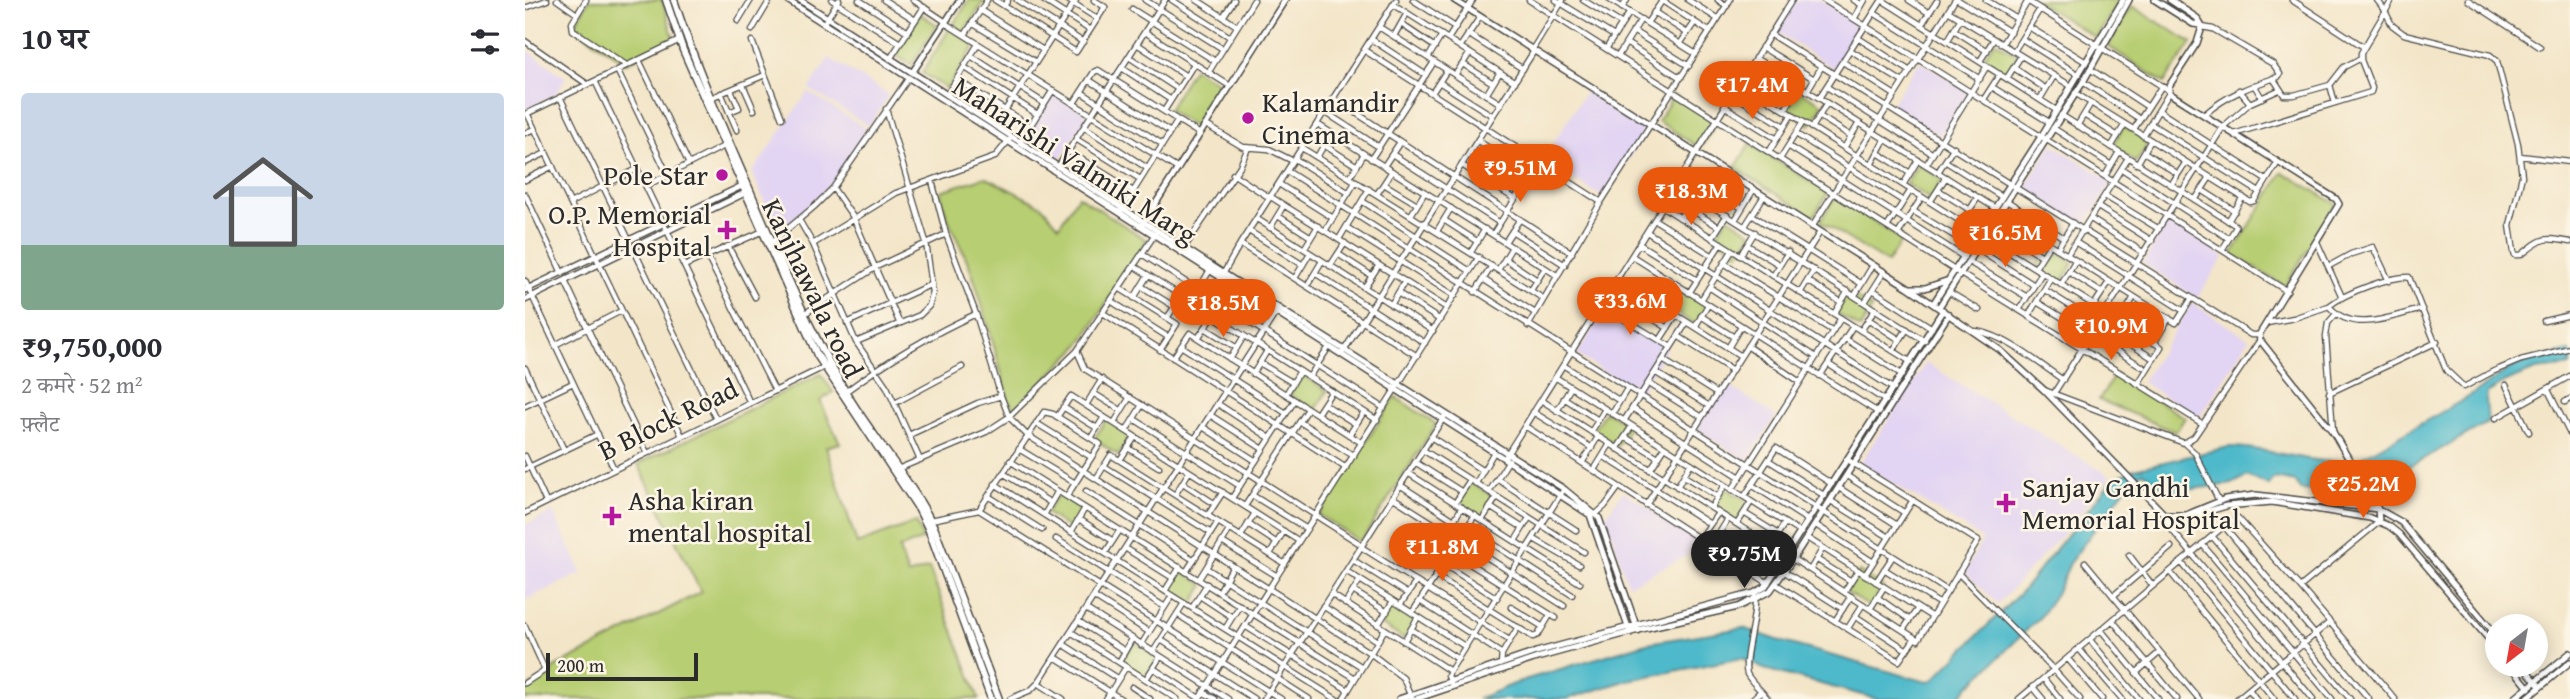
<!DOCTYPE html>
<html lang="hi">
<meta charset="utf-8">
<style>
:root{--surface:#fff;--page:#f7f7f7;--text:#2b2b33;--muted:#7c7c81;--line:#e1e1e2;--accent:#ea580c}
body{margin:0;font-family:"Gentium Book Plus","Noto Serif Devanagari",serif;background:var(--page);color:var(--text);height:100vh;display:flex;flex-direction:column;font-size:26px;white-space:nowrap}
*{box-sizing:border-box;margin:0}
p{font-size:23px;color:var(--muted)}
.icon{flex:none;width:38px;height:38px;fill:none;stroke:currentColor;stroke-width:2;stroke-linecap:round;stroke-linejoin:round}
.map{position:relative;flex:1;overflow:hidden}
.sheet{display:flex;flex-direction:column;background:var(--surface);width:525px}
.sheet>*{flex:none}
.needle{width:46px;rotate:211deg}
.fabs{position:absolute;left:1960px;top:614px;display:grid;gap:14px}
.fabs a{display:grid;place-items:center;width:63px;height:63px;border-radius:50%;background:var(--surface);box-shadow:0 4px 18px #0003;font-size:35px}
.scale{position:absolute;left:21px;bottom:18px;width:152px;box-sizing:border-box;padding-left:7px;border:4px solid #2b2b2b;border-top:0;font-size:19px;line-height:24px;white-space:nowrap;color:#2b2b2b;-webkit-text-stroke:5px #fcf5e5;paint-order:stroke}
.price{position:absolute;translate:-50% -60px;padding:0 16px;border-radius:24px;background:var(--accent);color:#fff;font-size:23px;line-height:46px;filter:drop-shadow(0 2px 4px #0008)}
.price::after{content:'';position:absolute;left:50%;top:42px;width:21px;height:16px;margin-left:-10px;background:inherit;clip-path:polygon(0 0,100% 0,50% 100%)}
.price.active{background:#222;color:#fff}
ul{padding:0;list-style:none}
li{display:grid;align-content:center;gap:14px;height:371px;padding:0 21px}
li+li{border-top:2px solid var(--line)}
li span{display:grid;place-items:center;height:217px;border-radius:7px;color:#555}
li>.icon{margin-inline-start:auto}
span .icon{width:126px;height:126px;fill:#fffc;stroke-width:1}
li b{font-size:30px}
h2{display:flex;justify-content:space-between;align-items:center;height:84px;padding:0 21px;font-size:30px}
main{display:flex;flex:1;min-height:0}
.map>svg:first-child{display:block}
.built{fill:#e2d4f3}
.green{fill:#b7ce72;stroke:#717c4e;stroke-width:2}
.water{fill:#4db9ca;stroke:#3c727a;stroke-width:2}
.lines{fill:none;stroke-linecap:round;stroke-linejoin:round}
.minor-casing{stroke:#494743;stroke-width:7}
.tertiary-casing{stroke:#494743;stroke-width:8}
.secondary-casing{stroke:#494743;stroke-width:9}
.minor{stroke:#fff;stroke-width:4.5}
.tertiary{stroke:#fff;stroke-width:5}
.secondary{stroke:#fff;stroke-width:6}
.poi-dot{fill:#b5179e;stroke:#fcf5e5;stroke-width:2.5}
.labels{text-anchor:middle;stroke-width:5;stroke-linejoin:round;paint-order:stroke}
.poi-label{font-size:28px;fill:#2b2b2b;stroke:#fcf5e5;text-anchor:start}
.street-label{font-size:28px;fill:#2b2b2b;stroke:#fcf5e5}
</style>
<main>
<section class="sheet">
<h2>10 घर<svg class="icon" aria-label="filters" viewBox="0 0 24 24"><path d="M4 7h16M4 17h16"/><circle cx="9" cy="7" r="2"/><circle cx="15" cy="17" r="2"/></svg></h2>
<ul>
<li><span style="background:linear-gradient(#c9d6e8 70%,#7fa58c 0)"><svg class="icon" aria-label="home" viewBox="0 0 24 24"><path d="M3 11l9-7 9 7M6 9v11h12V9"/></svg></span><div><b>₹9,750,000</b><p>2 कमरे · 52 m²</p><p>फ़्लैट</p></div></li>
</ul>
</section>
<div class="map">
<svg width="2045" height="699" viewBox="0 0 2045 699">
<rect width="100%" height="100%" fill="#fcf5e5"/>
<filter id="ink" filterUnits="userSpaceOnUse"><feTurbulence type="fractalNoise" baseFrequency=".0143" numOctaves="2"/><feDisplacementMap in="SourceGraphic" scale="14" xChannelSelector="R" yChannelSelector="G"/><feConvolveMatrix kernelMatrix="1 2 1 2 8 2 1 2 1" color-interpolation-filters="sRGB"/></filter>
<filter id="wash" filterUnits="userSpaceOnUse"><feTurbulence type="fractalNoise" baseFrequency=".00686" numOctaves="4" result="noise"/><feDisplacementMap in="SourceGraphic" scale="28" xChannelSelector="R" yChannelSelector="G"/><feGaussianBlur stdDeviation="1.57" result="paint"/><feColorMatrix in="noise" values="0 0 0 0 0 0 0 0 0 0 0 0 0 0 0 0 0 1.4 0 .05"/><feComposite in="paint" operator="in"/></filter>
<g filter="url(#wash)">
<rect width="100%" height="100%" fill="#f3e5c8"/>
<path class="built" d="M1270,0H1295L1337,26L1310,69L1250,31Z
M0,48L41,78L30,95L0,109Z
M304,58L364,95L344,126L284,89Z
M1395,61L1444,92L1415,136L1366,105Z
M1061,91L1122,129L1079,198L1018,160Z
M283,92L342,129L310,179L282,207L253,232L227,173Z
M529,93L563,115L533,161L499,139Z
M1527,144L1587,182L1559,227L1499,189Z
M1645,221L1699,257L1672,298L1618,263Z
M1667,303L1724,339L1674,418L1617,382Z
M1080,309L1142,348L1114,393L1052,355Z
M1401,363L1585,476L1541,530L1473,604L1440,572L1458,539L1335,463Z
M1201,384L1251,416L1222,461L1172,429Z
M1098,491L1173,540L1163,555L1103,585L1081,516Z
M28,512L57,573L0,600V525Z"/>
<path class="green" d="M64,0H137L149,39L101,63L49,27Z
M444,0H460L439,32L428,25Z
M1510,0H1595L1571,38Z
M1607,6L1667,43L1639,83L1583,46Z
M396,14L412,25L386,65L370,55Z
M425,28L451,44L422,89L397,73Z
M1470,41L1494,56L1481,76L1457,60Z
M668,68L695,84L670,127L643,110Z
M1274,90L1298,105L1285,125L1261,109Z
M1149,95L1192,122L1175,148L1133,121Z
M1599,126L1624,142L1611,162L1587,146Z
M1225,144L1303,193L1288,217L1210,168Z
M1393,164L1417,180L1405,199L1381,184Z
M1758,172L1811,204L1760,286L1707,254Z
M460,177L517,206L534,226L553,196L622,240L554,346L489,410L484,400C472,358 461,315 447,273C438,246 419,221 416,191Z
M1310,197L1377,240L1362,263L1295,221Z
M1203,217L1227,233L1214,253L1190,237Z
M1524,247L1548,263L1536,283L1511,267Z
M1158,289L1182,305L1170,324L1145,309Z
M1323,293L1347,308L1335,328L1311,313Z
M296,374L308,392L295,401L315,443L301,447L332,544L391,522L398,539L374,549L383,575L404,568L454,699H0V689L28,673L27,669L176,592L113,464Z
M1590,374L1660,418L1650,432L1574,400Z
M778,375L802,391L790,411L765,395Z
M870,397L911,424L836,542L794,515Z
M1080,411L1105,426L1092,446L1068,431Z
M582,419L606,435L593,455L569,439Z
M945,482L969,497L957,517L932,502Z
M1200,488L1225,503L1212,523L1188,507Z
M534,493L558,509L545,529L521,513Z
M655,570L679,585L667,605L642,590Z
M1334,572L1358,587L1345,607L1321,592Z
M867,604L891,619L879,639L855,624Z
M609,642L633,658L620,678L596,662Z"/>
<path class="water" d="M2045,351V366L2011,370L1985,380L1962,393C1959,404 1964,412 1962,423C1925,443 1865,482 1825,489C1808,492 1792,491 1775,490L1771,482L1749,478L1744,485L1722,476L1707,484L1650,491L1641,489L1619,472L1610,475L1546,561L1532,592L1515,617L1431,699H1352L1239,669L1217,658L1103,680L1042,699H952L999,680L1122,643L1218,628L1258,642L1402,682L1408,680L1498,590L1587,480L1609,469L1704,447C1744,446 1796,470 1835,458L1945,396L1986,368L2008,359Z"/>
</g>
<g filter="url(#ink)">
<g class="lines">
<defs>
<path id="minor" d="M32,0L52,14
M61,0L47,23L48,30L101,65
M307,0L375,43
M334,0L383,32
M359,0L390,20
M388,0L421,22
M470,0L551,52L580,7L569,0
M492,0L558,42
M518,0L565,30
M543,0L573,19
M620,0L698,49
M647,0L705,37
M672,0L712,26
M888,0L930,27
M1004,0L1431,271L1678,424
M1031,0L1089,36
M1058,0L1097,24
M1085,0L1171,54
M1136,0L1185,32
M1163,0L1193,19
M1193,0L1202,6
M1299,0L1762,291
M1329,0L1337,5
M1357,0L1531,110
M1384,0L1404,13
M1433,0L1485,32
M1461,0L1492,19
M1501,0L1643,90
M1767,0L1839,47
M1852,0L1859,9L1867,25L1879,34L1965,55L1972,61L1993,144L1997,176L1985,225L1989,252L1990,255H1996C2019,237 2017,237 2045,242
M1943,0L2015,47
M868,4L990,82
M479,6L483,0
M0,8L22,0
M1097,8L1102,0
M607,9L690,61
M455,10L518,50
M1423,11L1546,86
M1129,12L1162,33
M1349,13L1455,79
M698,17L709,0
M1329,19L1340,0
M213,21L226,0
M299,23L314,0
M420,23L653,169
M447,23L511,62
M1122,23L1137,1
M876,24L910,47
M1397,24L1412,1
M854,27L976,104
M1504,27L1561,62
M1677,27L1688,29L1748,64L1755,74L1753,77C1725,86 1702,95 1680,114
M227,30L245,0
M1429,30L1462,51
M1108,31L1164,66
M620,32L705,86
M943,34L998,69
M1245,34L1726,335H1734
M440,35L462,0
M869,36L882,13
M1333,38L1385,71
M846,39L901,75
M923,39L948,0
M1497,39L1554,75
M1423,40L1436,18
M0,41L62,84
M227,41L257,118
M1101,43L1156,78
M612,44L661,76
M1155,44L1170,22
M1477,44L1503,1
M935,47L955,17
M1237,47L1289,79
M1081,49L1105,12
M839,50L1076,202
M1007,50L1038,0
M1325,50L1378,82
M1489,51L1515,9
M446,56L519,103
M1093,56L1116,19
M604,57L653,89
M903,58L917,35
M1230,58L1470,208
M365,59L399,7
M114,60L164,164
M1455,61L1469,39
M1318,62L1370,95
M938,64L968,83
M439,67L512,114
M597,68L646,100
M1489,68L1521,89
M1565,69L1623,107
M92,70L143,175
M683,73L729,0
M930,75L945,53
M1235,78L1267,97
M1482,78L1496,56
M1748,78L1759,95H1769L1805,85
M432,80L505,126
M564,80L645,132
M70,81L225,403
M914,82L968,116
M1215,82L1454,233
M1558,82L1615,119
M218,85L229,110
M1729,85L1737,98
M1302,87L1408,154
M1467,87L1524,122
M1228,90L1243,66
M1282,91L1297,66
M556,92L637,144
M196,93L212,130
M907,93L922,70
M1550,93L1725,202L1729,201L1753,162
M1207,94L1259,126
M422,95L453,44
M961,95L975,72
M35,97L104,240
M808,98L1047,253
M1294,98L1357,0
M183,99L240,75
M1459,99L1475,74
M1515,99L1529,76
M549,103L569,72L573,70L675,134
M1725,103L1754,90
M1810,103L1805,85L1819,67L1836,58
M1199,106L1252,139
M1260,110L1274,86
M639,111L669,64
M1634,111L1741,180
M204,112L214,108L206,90
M800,112L854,147
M2,113L157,436
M1,114L155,40
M1536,115L1710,225L1711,227L1697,250
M1559,115L1593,136
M1294,116L1326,136
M792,124L1033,276
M1626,124L1734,192
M681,125L718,147L744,149L768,161
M470,126L551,0
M1552,126L1566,103
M559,127L622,168
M1287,128L1302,103
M1528,128L1586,165
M1609,129L1636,87
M0,133L9,129
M1271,134L1378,201
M1709,134L1846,92L1847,88L1836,60V53L1867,0
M1618,136L1644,93
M551,139L615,179
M953,141L1005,174
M495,142L528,90
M799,145L832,166
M1263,146L1439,257
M1586,147L1600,124
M777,148L1019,299
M1319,148L1334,123
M543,151L608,191
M1244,152L1267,114
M1619,152L1653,174
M945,153L997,187
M1353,153L1385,173
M867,154L975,223
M1995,156L2045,162
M792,157L806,133
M770,159L824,193
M846,159L909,62
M1255,159L1278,122
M1420,161L1477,197
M0,163L21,153
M1612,164L1626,140
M937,165L990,199
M1346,165L1360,139
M1401,165L1462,66
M859,166L875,142
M533,167L640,0
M1597,169L1703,238
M762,171L1423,591
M1160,172L1217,208
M1413,172L1429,147
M708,174L745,198
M1580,176L1594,152
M825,177L839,154
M0,180L28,166
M407,181L421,234L451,314L476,396L484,417L502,435L845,653L878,678L887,699
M754,184L808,218
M859,184L892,204
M1152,184L1400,341
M1378,185L1393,160
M1646,185L1661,162
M121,186L199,146
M308,188L328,217L374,322
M1413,190L1445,210
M1677,190L1710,211
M0,194L37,273
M852,194L867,171
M1580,196L1634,229
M746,197L922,308
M1670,200L1685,177
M837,201L945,271
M1482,201L1539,238
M1405,202L1421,177
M45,203L112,169
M1138,207L1386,362
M1162,207L1194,227
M1573,207L1627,241
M596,211L653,120
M1388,211L1446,246
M1475,213L1651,323L1667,298
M886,215L900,192
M1227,215L1337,284
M753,216L786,237
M1155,218L1169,194
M732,219L908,331
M1566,219L1619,253
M274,220L288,244L331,342L362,387L395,460
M919,220L953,242
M1130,220L1188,256
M1210,220L1229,189
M1703,221L1718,197
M1437,222L1453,197
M1220,226L1239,196
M821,227L930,296
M1287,227L1430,0
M1362,227L1386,190
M745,228L759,205
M724,231L778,265
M800,231L831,181
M912,231L926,208
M987,231L1040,265
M1122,232L1369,389
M968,234L1014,161
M1373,234L1397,197
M1485,235L1517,256
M1460,237L1636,347L1613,384
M1187,238L1202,215
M814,239L844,189
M247,242L290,206L308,188L383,79
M980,242L995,219
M1550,242L1659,311
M1792,242L1817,297
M288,244L371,193L470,157L484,140
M715,244L892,356
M1114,244L1172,280
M1222,245L1255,265
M203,246L230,297
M108,248L191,419
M659,248L715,166L723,148
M1477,248L1491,223
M779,249L793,226
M1452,249L1509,285
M1532,249L1548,223
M946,252L960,229
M617,254L673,290
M813,254L847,276
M1542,255L1603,158
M182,256L250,391
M1107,256L1354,413
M1215,256L1230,232
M980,259L1012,280
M1444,262L1502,297
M1199,263L1308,331
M159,266L236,232
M609,266L852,420
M805,266L820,243
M1804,266L1826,254L1848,247L1864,281
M1510,268L1525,244
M973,270L987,247
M1544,272L1577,293
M790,273L900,343
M1248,276L1263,252
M770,278L785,253
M1093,278L1216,356
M958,279L1010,313
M0,281L89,469
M40,281L122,453
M1283,281L1316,302
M1536,285L1550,261
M616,286L650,307
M782,286L797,261
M1184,287L1291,357
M594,288L652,324L635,350
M839,288L854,265
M1006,290L1020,268
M1348,290L1407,328
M1520,290L1629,359
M950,292L967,266
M1084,292L1143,328
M1424,292L1454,310
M873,293L915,320
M1164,293L1196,243
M1275,293L1289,270
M1330,295L1348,265
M609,298L623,275
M686,298L859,408
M1176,300L1207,251
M586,301L643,337
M666,302L685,270
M1340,302L1359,272
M1512,302L1618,367
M866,305L880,281
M1076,305L1146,347
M1569,305L1584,282
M1804,306C1822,292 1863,277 1884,277L1921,370L1939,387L1967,372L1996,360L2045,348
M678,310L715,244L871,0
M1494,310L1517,273
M1602,310L1636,331
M578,313L821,468
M279,314L351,267L421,234
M1309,314L1323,291
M1176,316L1209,337
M1503,316L1526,278
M642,318L657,296
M1343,319L1375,340
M1595,321L1609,297
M2019,321L2045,315
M322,323L407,284
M1742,323L1769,318L1804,306C1827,335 1867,316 1897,309
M1003,326L1076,202L1205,0
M1170,327L1183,305
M680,328L712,348
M1336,331L1350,309
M1448,331C1476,332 1515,364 1538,380
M1153,336L1207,370
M673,338L688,316
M1319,338L1378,375
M1135,340L1151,315
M331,342L395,315L404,306L408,293L401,242L361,109
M1629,343L1644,318
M30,345L96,311
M656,346L761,413
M1222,346L1275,382
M1203,348L1216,326
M552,351L560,369L837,545
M1368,351L1382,329
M818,352L1009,51
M648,358L665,333L837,443
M705,359L719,336
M1138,360L1192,394
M735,363L768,383
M1303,364L1361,401
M1038,365L1095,401
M0,368L39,450
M1130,372L1184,406
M728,374L742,351
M1295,376L1328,326
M784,377L804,347
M1030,377L1276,533
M1123,383L1177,417
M1981,385L2004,432
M1519,390L1659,443L1669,437L1735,340
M2023,390L2045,434
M320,392C362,361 404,335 451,314
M568,393L597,411
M1529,393L1698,127L1725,103L1714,90
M1804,393L1912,342
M761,394L775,371
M1039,398L1073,420
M1016,400L1262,556
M2040,402L2045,399
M370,403L437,367
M693,404L745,438
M799,404L831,424
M561,405L577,379
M0,406L48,383
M538,407L572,428
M1107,408L1215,477
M1032,411L1046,387
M1008,412L1067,448
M792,414L807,391
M1087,414L1102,389
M685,415L738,449
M532,417L546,396L774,541
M1971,418L2045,376
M609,419L715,486
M1099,421L1162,322
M775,422L829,456
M511,423L566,457
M589,423L605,397
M1000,426L1243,583
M678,427L731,461
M601,431L617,405
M1066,432L1080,409
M1808,432L1801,336L1803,323L1811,314
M384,435L453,403L476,396
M824,435L839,412
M906,437L958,471
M1100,437L1133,457
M566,438L579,417
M1660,444L1670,453L1694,501
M603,448L634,467
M494,449L550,483
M1092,449L1107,426
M898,450L1059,552
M0,456L21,502
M981,456L1267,0
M1078,456L1185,524
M595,460L610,437
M1243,460L1300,496
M485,461L830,678
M890,462L937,492
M1057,463L1073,437
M579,466L686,533
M0,469L73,434
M373,469L461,432L484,417L552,351L630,234
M1069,470L1085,444
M1125,470L1140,447
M478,473L526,503
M883,473L1055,583
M1159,476L1193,497
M1322,476L1380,513
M571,479L586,455L760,564
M972,479L1051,530
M658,483L690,504
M951,483L969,452
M470,484L811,699
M875,485L929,520
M1227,485L1284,521
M1152,487L1166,463
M1314,488L1372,525
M1207,490L1316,318
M561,491L669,560
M964,492L984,460
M650,495L664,472
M727,495L782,529
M463,496L517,530
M867,497L1039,606
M1219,497L1251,448L1307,484
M707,498L770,400
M1306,501L1364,537
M930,503L945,480
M1121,505L1295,232
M720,506L783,409
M965,507L998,528
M1186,508L1200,485
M454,510L756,699
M0,513L301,366
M1219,513L1253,534
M519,515L533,491
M683,515L698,492
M1070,515L1080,506L1094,487
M1640,515L1647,530L1788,699
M554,519L588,541
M406,520L454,510L519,412L528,414L575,444L542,496
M957,520L972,497
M723,524L752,543
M1212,524L1226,502
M1291,525L1348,562
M1699,526L1844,699
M942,527L1047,595
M546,532L560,508
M922,532L937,507
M1195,532L1254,569
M716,536L730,513
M1687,536L1825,699
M1282,538L1407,617
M531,539L640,607
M1009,539L1054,565
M1175,539L1193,513
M990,541L1004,518
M697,542L752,576
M1677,544L1807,699
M1186,546L1203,519
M1245,546L1260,523
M836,547L984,640
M600,548L648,578
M926,552L1031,618
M580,553L595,530
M745,554L759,531
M1604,555L1628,586
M1268,559L1393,640L1453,541L1323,460
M1291,559L1326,581
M828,560L883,594
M1560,562L1674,699
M1656,562L1770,699
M918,564L972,598
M681,568L837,667
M1359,569L1415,604
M1285,570L1298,548
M821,571L941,647
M661,572L693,522
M1260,572L1318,609
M1645,572L1749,699
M1433,573L1529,670L1555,699
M1340,575L1388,500
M911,576L1008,637L1013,635L1025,615
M674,579L705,529
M1351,582L1368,556
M1251,584L1374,661L1390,638
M1775,587L1854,522
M640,591L655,567
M828,591L862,612
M694,592L708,566
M1319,592L1333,570
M806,594L925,671
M675,596L707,617
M1230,596C1232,616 1217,660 1222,674C1225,680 1231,686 1236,691
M1588,596L1646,547
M569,597L624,632
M1352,597L1385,620
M895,601L977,654
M820,604L835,580
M875,605L891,582
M798,606L852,641
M986,607L1018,627
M667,608L682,584
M561,609L703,699
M1345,609L1359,587
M887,613L950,515
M652,614L784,699
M1330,616L1382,650
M553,621L600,651
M1310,621L1326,596
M1588,621L1652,699
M853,625L868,601
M0,626L20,670L0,683
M720,626L823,690
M1323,628L1338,604
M700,629L715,605
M886,629L933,659
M1378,630L1393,608
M1576,630L1633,699
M546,632L652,699
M636,640L729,699
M1565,640L1614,699
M879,641L893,617
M538,644L593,679
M616,645L647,596
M1554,649L1597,699
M628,652L659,603
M530,657L596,699
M1543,659L1577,699
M594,662L607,639
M976,664L977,654L993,627
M628,668L674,698
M1611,673L1635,652
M621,679L635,657
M1519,679L1535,699
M513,683L538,699
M926,683L923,676L925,671L1039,489
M607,687L625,699
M1508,687L1518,699
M1724,689L1731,699
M678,692L690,699
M485,699L506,690L513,683L752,311
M581,699L601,667
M674,699L954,257
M739,699L919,417
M818,699L860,629
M1227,699L1236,691L1243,699
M1494,699L1699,526L1713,518L1775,587L1870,699
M1712,699L1805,622"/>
<path id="tertiary" d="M262,0L983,461L1065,515L1105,633
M275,0L698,273L1039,489L1074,518L1113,631
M929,0L1383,287L1475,350L1519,390L1640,515H1671L1701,506L1747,502L1845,518L1864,526L1874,534L1972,649
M1630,0L1668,24L1676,25
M1645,0L1672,18L1677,27L1672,43L1644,86V93L1811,199L1814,204L1734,335L1735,340L1808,432L1853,509L1854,522
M387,73L435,0
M617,225L760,0
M1386,288H1400L1424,280
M0,290L221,184
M0,300L222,192
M1408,304L1517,135L1598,0
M1414,307L1558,82L1604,0
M1661,515L1700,499L1731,495L1853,509L1876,522L1972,636
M1985,665L2004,688
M1997,665L2013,684
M874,699L1011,652L1229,593L1240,587L1418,310
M891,699L1012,658L1121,628L1213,607L1245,591L1268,559L1424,314
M1989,699L2045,653
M2001,699L2045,662"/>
<path id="secondary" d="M141,0L158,50L292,355L393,508L403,528L466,699
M149,0C170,64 197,126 224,188C253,256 282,326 319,389C347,437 385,478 409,527L474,699"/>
</defs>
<use href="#minor" class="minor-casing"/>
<use href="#tertiary" class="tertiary-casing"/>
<use href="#secondary" class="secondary-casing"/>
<use href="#minor" class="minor"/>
<use href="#tertiary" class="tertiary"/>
<use href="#secondary" class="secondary"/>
</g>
</g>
<g class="poi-dot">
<circle cx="723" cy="118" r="7"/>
<circle cx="197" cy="175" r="7"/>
<path d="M198.5 219.5h7v7h7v7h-7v7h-7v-7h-7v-7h7z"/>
<path d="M1477.5 492.5h7v7h7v7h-7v7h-7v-7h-7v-7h7z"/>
<path d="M83.5 505.5h7v7h7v7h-7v7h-7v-7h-7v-7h7z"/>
</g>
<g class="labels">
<g class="poi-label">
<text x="737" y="112">Kalamandir<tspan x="737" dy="32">Cinema</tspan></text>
<text x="183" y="185" text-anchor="end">Pole Star</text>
<text x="186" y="224" text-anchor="end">O.P. Memorial<tspan x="186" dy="32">Hospital</tspan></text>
<text x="1497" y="497">Sanjay Gandhi<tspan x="1497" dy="32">Memorial Hospital</tspan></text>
<text x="103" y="510">Asha kiran<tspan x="103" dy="32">mental hospital</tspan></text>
</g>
<g class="street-label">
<text transform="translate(550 160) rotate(33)" y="10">Maharishi Valmiki Marg</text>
<text transform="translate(288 288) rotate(64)" y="10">Kanjhawala road</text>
<text transform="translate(143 419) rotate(-26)" y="10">B Block Road</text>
</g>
</g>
</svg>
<div class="fabs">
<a><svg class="needle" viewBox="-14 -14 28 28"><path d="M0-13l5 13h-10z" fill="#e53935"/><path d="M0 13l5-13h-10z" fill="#7c7c81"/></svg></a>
</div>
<div class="scale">200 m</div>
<b class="price" style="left:1227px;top:121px">₹17.4M</b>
<b class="price" style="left:995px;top:204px">₹9.51M</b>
<b class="price" style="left:1166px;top:227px">₹18.3M</b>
<b class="price" style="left:1480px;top:269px">₹16.5M</b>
<b class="price" style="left:1105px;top:337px">₹33.6M</b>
<b class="price" style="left:698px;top:339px">₹18.5M</b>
<b class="price" style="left:1586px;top:362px">₹10.9M</b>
<b class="price" style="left:1838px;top:520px">₹25.2M</b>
<b class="price" style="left:917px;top:583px">₹11.8M</b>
<b class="price active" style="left:1219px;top:590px">₹9.75M</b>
</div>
</main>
